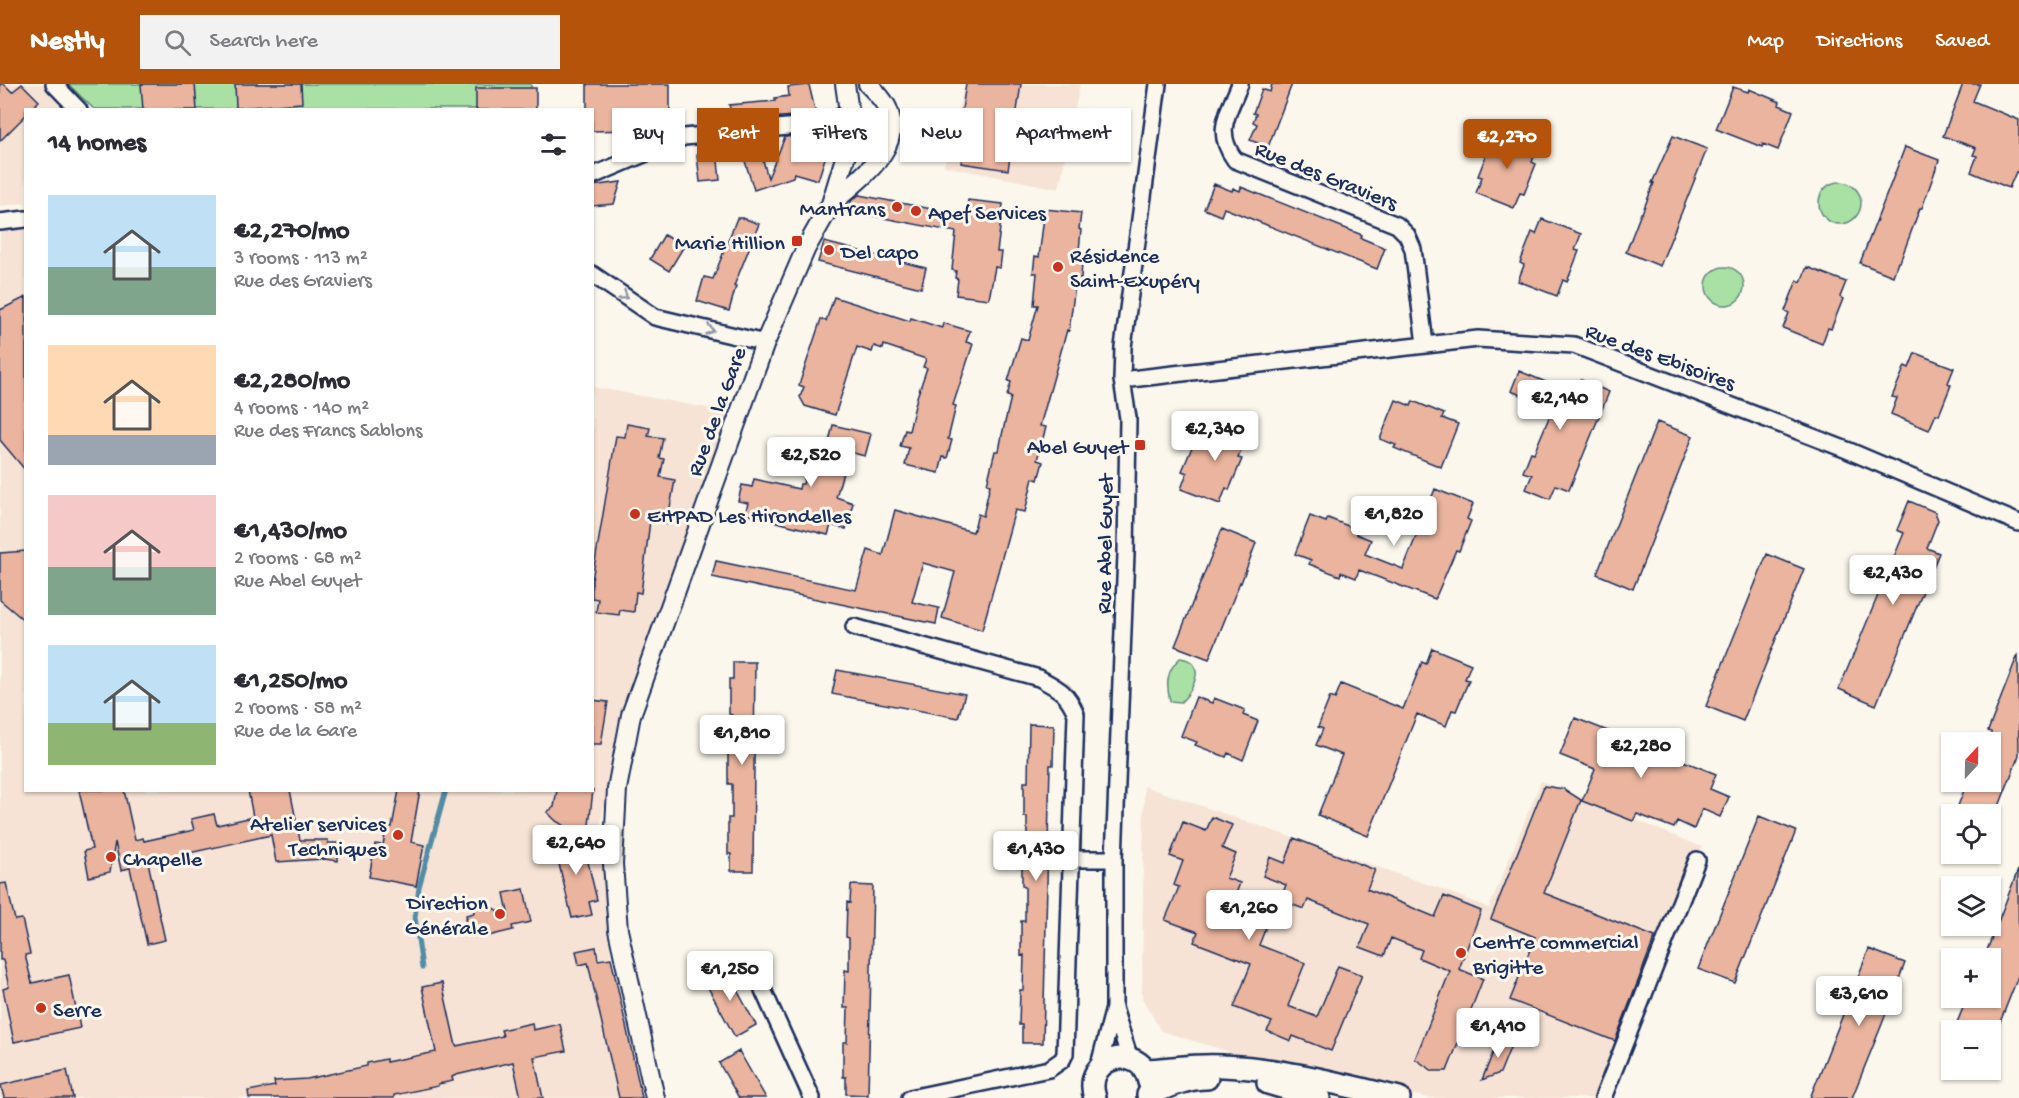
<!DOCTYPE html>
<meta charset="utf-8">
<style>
:root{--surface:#fff;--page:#f2f2f3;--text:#2b2b33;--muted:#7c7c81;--accent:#b45309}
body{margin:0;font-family:"Gochi Hand",sans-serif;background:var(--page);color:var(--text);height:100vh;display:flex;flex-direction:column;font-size:22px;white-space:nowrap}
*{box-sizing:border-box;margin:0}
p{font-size:20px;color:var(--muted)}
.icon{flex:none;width:33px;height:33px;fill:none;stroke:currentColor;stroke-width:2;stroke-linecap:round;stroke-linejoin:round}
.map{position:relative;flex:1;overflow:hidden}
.panel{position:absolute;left:24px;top:24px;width:570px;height:684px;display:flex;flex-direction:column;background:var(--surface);border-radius:0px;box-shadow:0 2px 4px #0004}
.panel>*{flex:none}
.banner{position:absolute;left:612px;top:24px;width:570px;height:54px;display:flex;gap:12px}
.needle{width:39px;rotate:22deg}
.controls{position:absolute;left:1941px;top:648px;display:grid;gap:12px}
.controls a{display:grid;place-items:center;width:60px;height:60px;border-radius:0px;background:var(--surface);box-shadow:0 2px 4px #0004;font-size:30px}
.price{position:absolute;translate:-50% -51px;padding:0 14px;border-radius:6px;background:#fff;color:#222;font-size:20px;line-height:39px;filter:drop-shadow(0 2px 3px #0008)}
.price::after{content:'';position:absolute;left:50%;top:36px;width:18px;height:14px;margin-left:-9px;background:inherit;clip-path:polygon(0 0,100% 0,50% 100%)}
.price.on{background:var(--accent);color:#fff}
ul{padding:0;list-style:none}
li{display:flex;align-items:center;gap:18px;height:150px;padding:0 24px}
li span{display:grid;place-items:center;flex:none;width:168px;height:120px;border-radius:0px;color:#555}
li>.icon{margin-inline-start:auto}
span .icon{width:72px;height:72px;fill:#fffc;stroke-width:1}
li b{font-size:26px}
h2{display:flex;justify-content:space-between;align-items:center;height:72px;padding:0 24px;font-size:26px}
.tag{padding:0 21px;border-radius:0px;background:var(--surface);box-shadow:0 2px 4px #0004;font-size:21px;line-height:54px}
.tag.on{background:var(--accent);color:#fff}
header{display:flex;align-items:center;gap:36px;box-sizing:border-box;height:84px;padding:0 30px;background:var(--accent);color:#fff}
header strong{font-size:28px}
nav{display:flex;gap:33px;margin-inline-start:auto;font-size:21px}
.search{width:420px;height:54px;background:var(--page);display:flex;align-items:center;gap:15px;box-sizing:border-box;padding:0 21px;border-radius:0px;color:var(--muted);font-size:22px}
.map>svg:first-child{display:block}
.built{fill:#f6e3d5}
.green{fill:#a9e0a4;stroke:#628881;stroke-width:1.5}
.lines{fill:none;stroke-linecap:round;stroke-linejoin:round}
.stream{stroke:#538ca5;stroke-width:5}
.building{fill:#eab49e;stroke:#1b2f5e;stroke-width:1.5}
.minor-casing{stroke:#1b2f5e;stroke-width:20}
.tertiary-casing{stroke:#1b2f5e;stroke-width:22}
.secondary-casing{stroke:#1b2f5e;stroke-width:26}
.minor{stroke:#fbf7ec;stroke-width:15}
.tertiary{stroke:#fbf7ec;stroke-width:18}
.secondary{stroke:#fbf7ec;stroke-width:21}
.oneway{stroke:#8b93a5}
.poi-dot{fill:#c8321e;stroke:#fbf7ec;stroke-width:2}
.labels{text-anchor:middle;stroke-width:6;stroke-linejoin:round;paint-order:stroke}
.street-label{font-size:22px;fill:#1b2f5e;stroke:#fbf7ec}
.poi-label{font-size:22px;fill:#1b2f5e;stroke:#fbf7ec;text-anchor:start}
</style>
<header>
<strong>Nestly</strong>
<div class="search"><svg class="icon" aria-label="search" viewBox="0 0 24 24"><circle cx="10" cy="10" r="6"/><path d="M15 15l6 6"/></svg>Search here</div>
<nav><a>Map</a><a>Directions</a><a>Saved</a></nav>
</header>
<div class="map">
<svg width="2019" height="1014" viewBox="0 0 2019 1014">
<rect width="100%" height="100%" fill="#fbf7ec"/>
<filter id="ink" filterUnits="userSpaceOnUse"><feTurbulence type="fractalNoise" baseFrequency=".0167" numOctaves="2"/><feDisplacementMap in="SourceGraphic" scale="12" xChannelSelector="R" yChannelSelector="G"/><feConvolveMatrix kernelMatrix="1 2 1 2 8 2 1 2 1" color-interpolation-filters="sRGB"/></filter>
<g filter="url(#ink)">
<path class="built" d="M0,0H45L64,19L67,25L26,26L25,119L0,122Z
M965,0H1080L1059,105L944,82Z
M25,143L26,706H592L593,303L729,328L624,628L600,741L611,874L642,1014H0V146Z
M1541,697L1702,763L1603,1014H1428L1233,969L1161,947L1142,914L1144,702L1441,805L1489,824Z"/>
<path class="green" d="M68,0H531L532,25H94Z
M1819 119a21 21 0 1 1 42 0a21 21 0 1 1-42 0Z
M1706 202a19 19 0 1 1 38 0a19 19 0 1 1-38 0Z
M1180,574C1207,577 1195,605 1181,618L1170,617C1166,600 1166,587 1180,574Z"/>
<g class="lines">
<path class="stream" d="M422,884L415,833L419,803L446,706"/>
</g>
<path class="building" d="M0,0H4L12,8L22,0L39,17L30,26H26V31L0,57Z
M141,0H195L197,26H143Z
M235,0H301L302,19L236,24Z
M587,0H670V28H635V41H630V46L592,47V26H587Z
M966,0H1021L1008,86L961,79L963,64L956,63Z
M1272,0H1292L1268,63L1250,56L1257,40L1253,38L1256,30L1253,29L1262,5L1270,8Z
M1963,0H1980L1973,17L2019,36V89L2016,88L2009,104L1971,88L1977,72L1973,71L1976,64L1943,52Z
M809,1L816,30L734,37L729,21L775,17V14L789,12L788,3Z
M1733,3L1748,8L1749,5L1780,18L1779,21L1793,27L1778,66L1763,60L1762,63L1716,45Z
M476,4H536V26H476Z
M1500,48L1538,63L1532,78L1536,80L1524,110L1520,109L1514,124L1476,109L1482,93L1478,92L1490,61L1494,63Z
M805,51L830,59L818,96L794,89L793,93L754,106L744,74L761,69L768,94L785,53Z
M1673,52L1707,65L1660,182L1626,168L1641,129H1642L1654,99H1652Z
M1905,63L1939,76L1922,124H1920L1900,178H1898L1893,192L1860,179Z
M717,68L720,96L700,98L697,71Z
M621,98L614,120L592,122V102Z
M1214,100L1232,107L1233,104L1240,107L1241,103L1362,151L1361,154L1385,164L1377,185L1224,124L1221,132L1204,125Z
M859,111L937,126L966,129L968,116L1003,120L997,168H1002L1000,184L995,183L989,215L956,211L958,195L955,194L956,187L952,186L956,148L847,127L852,116Z
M1045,125L1081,129L1079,145L1081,146L1078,177L1082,178L1081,194H1076L1069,247L1067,246L1040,342L1046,343L1037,376L1043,378L1038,396L1033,394L1025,428L1015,426L982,546L942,534L955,488L923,479L912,518L939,524L936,540L712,493L716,477L856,506L868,466L883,471L895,426L973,448L978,430L983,432L990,401L987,400L995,367H999L1002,351L1011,313L1007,312L1011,298L1008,297L1021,254L1028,256L1038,221H1034L1037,189H1033L1035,172L1039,173Z
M737,134H743L759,140L734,202H736L729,227L697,217L704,193L713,195Z
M1542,135L1581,150L1575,166L1579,167L1567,198L1563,196L1557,212L1518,197L1524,181L1520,179L1532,148L1536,150Z
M664,151L684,162L669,187L650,175Z
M824,158L926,184L921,204L818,178Z
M1807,183L1846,198L1840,213L1843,215L1831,245L1828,244L1822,260L1783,244L1789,229L1785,227L1797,196L1801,198Z
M26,213V387L0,356V226Z
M834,213L910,237L911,234L942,244L943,239L970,247L966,258L973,260L953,321L956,322L948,355L952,356L947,374L943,373L939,389L905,381L909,364L900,362L905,346L909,347L917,313L927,284L923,283L926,275L884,261L883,265L874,262L872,268L857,263L835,331L805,322L800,313L804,303L799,301L821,235L826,237Z
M1915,269L1954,284L1948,299L1951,301L1939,331L1936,330L1929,346L1891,330L1897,314L1892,313L1905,282L1909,284Z
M1519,287L1575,310L1581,296L1609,308L1569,406L1556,401L1550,415L1526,405L1532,391L1523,388L1531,368L1534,369L1553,324L1511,307Z
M1396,316L1411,322L1413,317L1444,330L1442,334L1458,340L1441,383L1394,364L1396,361L1380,355Z
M1236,333L1252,339L1238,374L1242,375L1229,406L1226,404L1220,420L1181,405L1187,389L1182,387L1195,356L1199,358L1205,343L1229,352Z
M1657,338L1693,352L1633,505L1597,490Z
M627,340L650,344L648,352L663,354L659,374L664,375L660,393L675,396L667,440L650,437L641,509L636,508L634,528L620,526L619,531L596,528L598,515L592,514V496L616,352L625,353Z
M833,341L871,350L865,372L849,368L836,413L853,419L846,445L831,441L828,451L745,430L748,419L738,417L742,401L752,403L754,395L799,405L800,400H803L814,358L828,362Z
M1435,405L1473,420L1467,435L1471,437L1459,467L1456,466L1435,515L1359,486L1356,494L1341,488L1340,492L1309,480L1311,476L1295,470L1310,432L1326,438L1328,434L1358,446L1356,450L1371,456L1365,470L1403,485L1417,450L1413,449L1425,418L1429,420Z
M1909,417L1935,428L1938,436L1927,464L1939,469L1876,621L1839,605L1904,449L1897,446Z
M1222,445L1256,459L1241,499L1240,498L1209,575L1175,562Z
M26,467V538L0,516V469Z
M1767,470L1804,485L1743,637L1706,622Z
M1432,564L1471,580L1465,595L1469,596L1456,627L1452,626L1446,642L1417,630L1368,752L1318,731L1342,671L1316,661L1323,645L1318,643L1330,613L1335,615L1341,600L1403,625L1422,578L1426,580Z
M2018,570L2019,671L1996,730H1955L1967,698H1990L1991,648L1988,647Z
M733,578H755L753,787H731V770H728V734H732V700H728V664L732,665V631L729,630V595H733Z
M837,586L965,610L958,634L832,610Z
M1196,613L1212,619L1214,614L1245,626L1243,631L1258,637L1243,676L1228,669L1226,673L1195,661L1197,658L1181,652Z
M592,616L608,618L601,660H592Z
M1575,634L1716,690L1710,705L1729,713L1720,733L1702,725L1694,745L1677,737L1674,744L1637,730L1633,737L1582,717L1595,685L1560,671Z
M1029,640L1054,641L1053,681H1050L1043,959H1022V941H1019L1020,906H1023L1024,871L1021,872V837H1025V803L1022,802V767H1027V733H1024V698H1028Z
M1544,702L1564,705L1581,716L1544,809L1655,853L1615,957L1510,916L1535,853L1491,835Z
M79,706H124L135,756L143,754L144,757L194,746L191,735L214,730L217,741L253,733L248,706H290L300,756H328V759H338V777L324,775L276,778L271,751L148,778L165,856L147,860L130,784L121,786L115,758L110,788L89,793L84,767L92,765Z
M399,706H420L411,758L424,761L416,802L369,793L375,760L383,761L387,741L392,743Z
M557,706H593L589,741L574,748L556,737L547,728L554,723Z
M1759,732L1796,747L1735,899L1698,885Z
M1212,733L1232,741L1222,764L1236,770L1226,794L1240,799L1231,823L1268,838L1259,861L1305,879L1288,922L1317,933L1338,882L1362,891L1331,967L1293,952L1291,957L1267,947L1272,938L1234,923L1251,880L1194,858L1198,848L1165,836L1179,803L1174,801L1183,777L1170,772L1183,738L1206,747Z
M582,753L597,816L589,818L592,831L577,834V833L572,834L554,759Z
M1294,754L1375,786L1367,805L1435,833L1444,812L1481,827L1459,885L1483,895L1447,987H1433L1415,975L1450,887L1419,874L1422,866L1391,854L1384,872L1360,863L1369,840L1308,816L1304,825L1280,816L1286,801L1263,792L1270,773L1285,779Z
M2018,786L2019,890L1997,946H1954L1967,914H1990V874H1984Z
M6,799L15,836L22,835L30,870L25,871L32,899L69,891L80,944L14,958L3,905L9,903L3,876H0V800Z
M851,801L873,802L868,1011L846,1010V993H843V958H847L848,924H844L845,886L849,887V854L846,853L847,818L850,819Z
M524,805L531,838L512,842L513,846L480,854L479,849L469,851L465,835L467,834L466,831L474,829L473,822L484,819L509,833L504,809Z
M596,863L598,876L611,874L642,1014H619L588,879L579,881L576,867Z
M1869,865L1905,879L1882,940L1852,1014H1810Z
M725,884L756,941L735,953L704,896Z
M442,899L456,962L503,952L501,946L532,939L533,946L560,940L566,967L534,973L543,1014H521L513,978L456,991L452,993L453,997L438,1000V1002L394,1011V1014H249L248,1007L275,1002L274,997L307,995L367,982V979L386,975V978L436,968L422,903Z
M1499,954L1512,959L1500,989L1482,996Z
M739,967L766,1014H739L719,979Z
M67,986L73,1014H4L1,1001Z"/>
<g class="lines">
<defs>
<path id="minor" d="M54,0L79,26
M1240,0C1228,30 1214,47 1235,76L1397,141L1407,151L1413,165L1425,260
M592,92L684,53L829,39L849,28
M0,138L26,135
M592,190L655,233L765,259
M1122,296L1478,255L1574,261L1847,366L2019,439
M854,543L1039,594C1059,605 1067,608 1076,630L1065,970L1062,976L1049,985L910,1014
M1071,775H1114
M763,906L812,1014
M1114,924L1130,975
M1098,985L1114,924V775L1126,470L1128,334L1122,296L1123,263L1158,0
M1603,1014L1697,776"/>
<path id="tertiary" d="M832,119C857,96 904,66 888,26C885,17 875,7 868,0
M655,1014L618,846L613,780L617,705L631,631L765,259L806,164L831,120L848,64L849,28L845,0"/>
<path id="secondary" d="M1144,986C1170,985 1197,980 1223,982C1281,984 1343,1001 1399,1014
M1268,999L1319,1014
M1148,1011C1167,1003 1187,994 1207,994
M1095,1014C1081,971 1143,958 1149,998"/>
</defs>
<use href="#minor" class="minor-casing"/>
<use href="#tertiary" class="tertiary-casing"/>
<use href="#secondary" class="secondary-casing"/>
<use href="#minor" class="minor"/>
<use href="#tertiary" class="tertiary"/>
<use href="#secondary" class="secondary"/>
</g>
<defs><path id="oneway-chevron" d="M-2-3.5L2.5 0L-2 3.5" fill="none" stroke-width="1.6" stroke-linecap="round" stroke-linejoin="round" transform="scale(1.5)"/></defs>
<g class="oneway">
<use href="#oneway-chevron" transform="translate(624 212) rotate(35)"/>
<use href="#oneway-chevron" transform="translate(710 246) rotate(13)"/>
</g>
</g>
<g class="poi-dot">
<circle cx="897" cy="123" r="6"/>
<circle cx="916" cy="127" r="6"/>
<rect x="791" y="151" width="12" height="12" rx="3"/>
<circle cx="829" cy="166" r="6"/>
<circle cx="1058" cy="183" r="6"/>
<rect x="1134" y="355" width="12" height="12" rx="3"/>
<circle cx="635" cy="430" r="6"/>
<circle cx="398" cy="751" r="6"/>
<circle cx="111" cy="773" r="6"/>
<circle cx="500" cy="830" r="6"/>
<circle cx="1461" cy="869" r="6"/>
<circle cx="41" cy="924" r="6"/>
</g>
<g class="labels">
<g class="street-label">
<text transform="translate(1327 90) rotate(22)" y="8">Rue des Graviers</text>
<text transform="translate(1661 271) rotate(20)" y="8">Rue des Ebisoires</text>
<text transform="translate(715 327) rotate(-70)" y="8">Rue de la Gare</text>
<text transform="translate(1103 460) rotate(-89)" y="8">Rue Abel Guyet</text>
</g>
<g class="poi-label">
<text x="885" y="131" text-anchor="end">Mantrans</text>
<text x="928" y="135">Apef Services</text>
<text x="785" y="165" text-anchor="end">Marie Hillion</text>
<text x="841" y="174">Del capo</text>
<text x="1070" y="178">Résidence<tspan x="1070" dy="25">Saint-Exupéry</tspan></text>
<text x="1128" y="369" text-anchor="end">Abel Guyet</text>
<text x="647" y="438">EHPAD Les Hirondelles</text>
<text x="386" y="746" text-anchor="end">Atelier services<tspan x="386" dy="25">Techniques</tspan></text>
<text x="123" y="781">Chapelle</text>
<text x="488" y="825" text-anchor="end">Direction<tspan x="488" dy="25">Générale</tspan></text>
<text x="1473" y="864">Centre commercial<tspan x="1473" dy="25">Brigitte</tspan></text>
<text x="53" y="932">Serre</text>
</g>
</g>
</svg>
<div class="controls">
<a><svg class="needle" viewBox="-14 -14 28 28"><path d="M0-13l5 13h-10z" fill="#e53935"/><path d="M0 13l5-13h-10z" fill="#7c7c81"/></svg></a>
<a><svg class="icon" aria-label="locate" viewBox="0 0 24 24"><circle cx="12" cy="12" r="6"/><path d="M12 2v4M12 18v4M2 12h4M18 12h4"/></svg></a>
<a><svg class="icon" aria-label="layers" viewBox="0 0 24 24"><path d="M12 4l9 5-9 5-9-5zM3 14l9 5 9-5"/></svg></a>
<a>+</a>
<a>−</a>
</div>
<b class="price on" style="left:1507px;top:86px">€2,270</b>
<b class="price" style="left:1560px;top:347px">€2,140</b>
<b class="price" style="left:1215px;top:378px">€2,340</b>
<b class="price" style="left:811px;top:404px">€2,520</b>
<b class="price" style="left:1394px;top:463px">€1,820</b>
<b class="price" style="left:1893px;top:522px">€2,430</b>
<b class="price" style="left:742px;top:682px">€1,810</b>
<b class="price" style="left:1641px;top:695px">€2,280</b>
<b class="price" style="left:576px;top:792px">€2,640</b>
<b class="price" style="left:1036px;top:798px">€1,430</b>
<b class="price" style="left:1249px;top:857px">€1,260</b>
<b class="price" style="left:730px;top:918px">€1,250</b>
<b class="price" style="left:1859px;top:943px">€3,610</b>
<b class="price" style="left:1498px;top:975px">€1,410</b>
<div class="banner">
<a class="tag">Buy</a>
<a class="tag on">Rent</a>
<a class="tag">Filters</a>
<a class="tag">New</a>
<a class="tag">Apartment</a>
</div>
<section class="panel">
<h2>14 homes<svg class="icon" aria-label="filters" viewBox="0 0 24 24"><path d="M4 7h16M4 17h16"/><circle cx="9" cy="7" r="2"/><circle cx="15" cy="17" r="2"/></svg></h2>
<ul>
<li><span style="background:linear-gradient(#bfe0f5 60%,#7fa58c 0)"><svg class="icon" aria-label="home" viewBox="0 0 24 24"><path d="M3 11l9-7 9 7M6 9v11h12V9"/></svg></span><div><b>€2,270/mo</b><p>3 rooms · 113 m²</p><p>Rue des Graviers</p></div></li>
<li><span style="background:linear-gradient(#ffd9b3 75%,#9aa5b1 0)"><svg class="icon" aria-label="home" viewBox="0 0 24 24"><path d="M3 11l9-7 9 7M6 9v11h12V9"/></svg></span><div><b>€2,280/mo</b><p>4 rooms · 140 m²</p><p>Rue des Francs Sablons</p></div></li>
<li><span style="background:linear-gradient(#f6c9c9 60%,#7fa58c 0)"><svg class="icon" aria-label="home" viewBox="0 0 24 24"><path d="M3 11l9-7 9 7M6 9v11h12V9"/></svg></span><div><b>€1,430/mo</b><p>2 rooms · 68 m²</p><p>Rue Abel Guyet</p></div></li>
<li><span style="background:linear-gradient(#bfe0f5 65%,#8fb573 0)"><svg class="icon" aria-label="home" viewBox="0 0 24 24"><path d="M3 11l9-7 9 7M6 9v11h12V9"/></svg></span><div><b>€1,250/mo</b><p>2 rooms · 58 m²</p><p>Rue de la Gare</p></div></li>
</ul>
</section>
</div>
